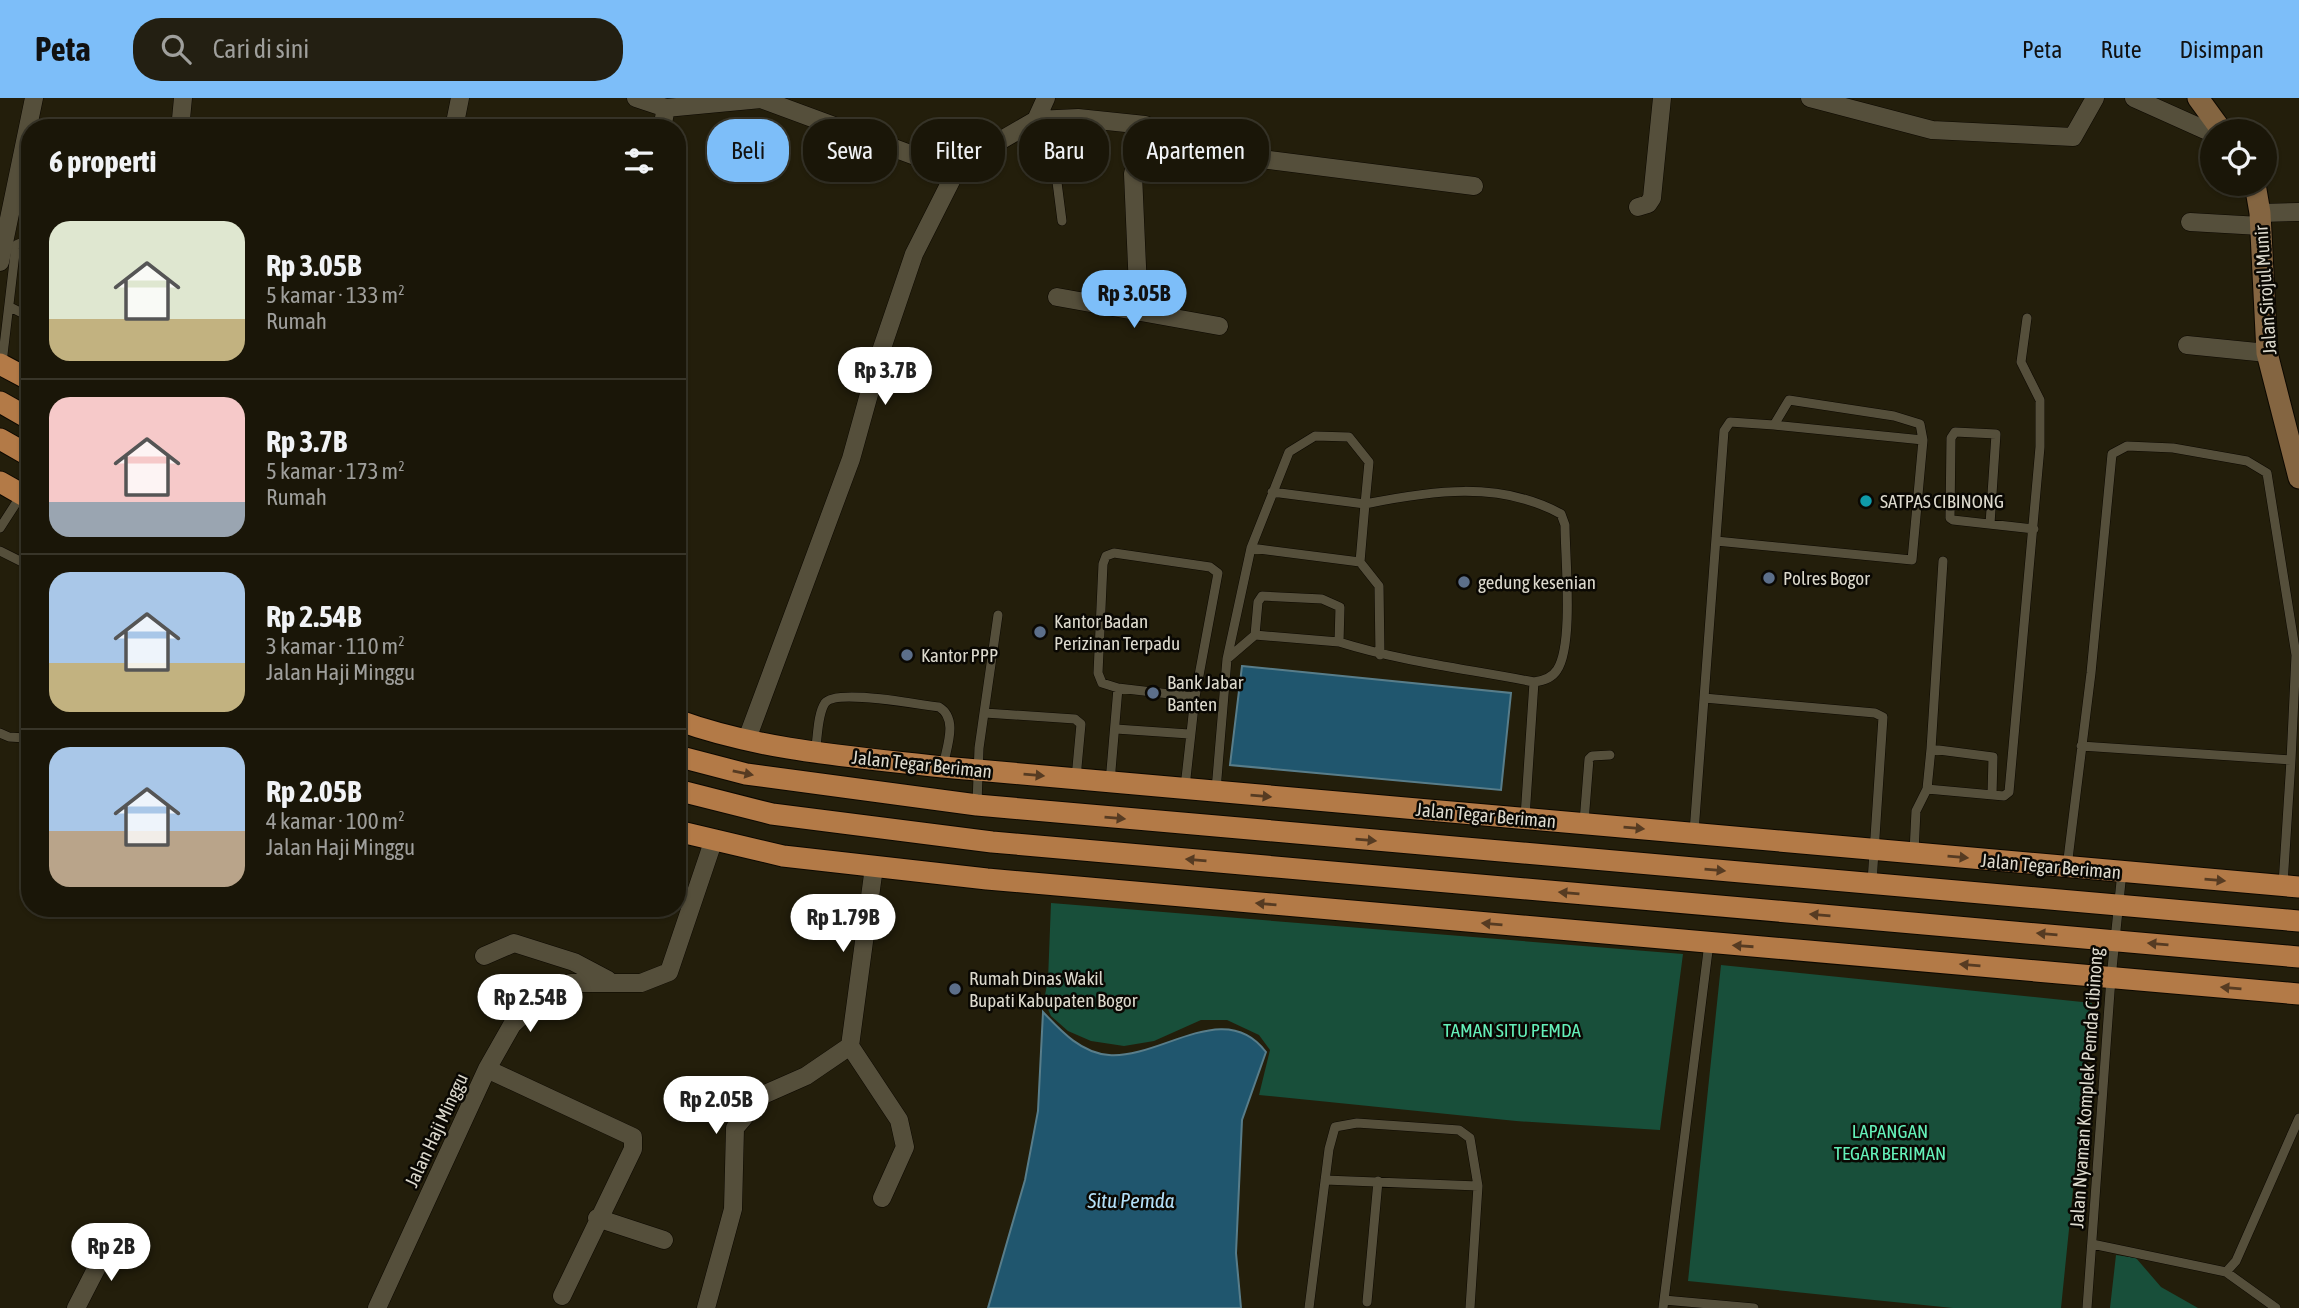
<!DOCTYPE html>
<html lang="id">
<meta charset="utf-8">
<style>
:root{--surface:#1a1608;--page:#231f12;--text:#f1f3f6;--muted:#9f9f9c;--line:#383529;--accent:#7dbef9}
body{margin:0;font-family:"Asap Condensed",sans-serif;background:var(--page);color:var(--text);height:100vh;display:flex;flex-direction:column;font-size:26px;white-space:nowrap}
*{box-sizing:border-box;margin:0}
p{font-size:23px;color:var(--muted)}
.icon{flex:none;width:38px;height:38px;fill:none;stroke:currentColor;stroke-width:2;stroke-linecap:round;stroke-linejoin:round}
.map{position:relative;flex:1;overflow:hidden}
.panel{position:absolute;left:21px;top:21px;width:665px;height:798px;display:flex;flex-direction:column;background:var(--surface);border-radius:28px;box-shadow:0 2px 5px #0004,0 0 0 2px var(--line)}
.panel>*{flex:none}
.hud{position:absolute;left:707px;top:21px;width:665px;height:63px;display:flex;gap:14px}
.tools{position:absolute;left:2200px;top:21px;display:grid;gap:14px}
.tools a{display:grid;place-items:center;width:77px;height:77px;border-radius:50%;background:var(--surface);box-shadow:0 2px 5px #0004,0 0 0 2px var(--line);font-size:35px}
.price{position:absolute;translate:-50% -60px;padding:0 16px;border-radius:24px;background:#fff;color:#222;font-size:23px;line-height:46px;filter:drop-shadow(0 2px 4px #0008)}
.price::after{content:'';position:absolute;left:50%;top:42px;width:21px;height:16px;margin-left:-10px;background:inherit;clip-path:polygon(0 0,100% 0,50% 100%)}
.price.selected{background:var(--accent);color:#111}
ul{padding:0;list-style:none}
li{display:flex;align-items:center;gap:21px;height:175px;padding:0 28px}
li+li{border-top:2px solid var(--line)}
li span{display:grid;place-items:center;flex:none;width:196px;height:140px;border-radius:21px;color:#555}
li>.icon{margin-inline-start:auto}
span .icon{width:84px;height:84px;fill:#fffc;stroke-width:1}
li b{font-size:30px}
h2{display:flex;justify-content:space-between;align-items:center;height:84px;padding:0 28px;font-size:30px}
.tag{padding:0 24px;border-radius:28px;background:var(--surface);box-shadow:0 2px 5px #0004,0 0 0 2px var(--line);font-size:24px;line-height:63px}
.tag.selected{background:var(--accent);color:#111}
header{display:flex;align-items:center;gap:42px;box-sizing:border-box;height:98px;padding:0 35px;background:var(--accent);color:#111}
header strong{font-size:33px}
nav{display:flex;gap:38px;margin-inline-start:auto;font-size:24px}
.search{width:490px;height:63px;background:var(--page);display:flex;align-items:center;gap:18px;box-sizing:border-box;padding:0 24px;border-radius:28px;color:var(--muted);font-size:26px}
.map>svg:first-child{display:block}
.green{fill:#184f3a}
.water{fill:#20566e;stroke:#587d8a;stroke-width:2}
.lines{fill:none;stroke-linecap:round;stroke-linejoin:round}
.lane-casing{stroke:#0c0800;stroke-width:10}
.street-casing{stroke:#0c0800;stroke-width:19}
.secondary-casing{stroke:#0c0800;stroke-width:23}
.primary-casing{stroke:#0c0800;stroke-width:23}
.lane{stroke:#554f3b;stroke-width:9}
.street{stroke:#554f3b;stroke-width:18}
.secondary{stroke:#846541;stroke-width:21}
.primary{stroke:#b37a47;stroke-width:21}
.oneway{fill:#563b22}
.culture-dot{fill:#0f9aa8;stroke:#0a0803;stroke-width:2.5}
.service-dot{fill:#5c6f8a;stroke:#0a0803;stroke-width:2.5}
.labels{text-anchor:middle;stroke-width:5;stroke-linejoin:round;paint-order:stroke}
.street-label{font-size:19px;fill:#dcd9cd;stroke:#0a0803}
.poi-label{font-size:19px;fill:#dcd9cd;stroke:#0a0803;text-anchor:start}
.park-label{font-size:19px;fill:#64f0b9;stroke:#0a0803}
.water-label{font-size:21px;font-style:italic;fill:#b3e0f8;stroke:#0a0803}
</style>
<header>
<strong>Peta</strong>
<div class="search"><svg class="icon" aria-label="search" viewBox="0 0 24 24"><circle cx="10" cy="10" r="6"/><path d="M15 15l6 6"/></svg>Cari di sini</div>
<nav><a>Peta</a><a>Rute</a><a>Disimpan</a></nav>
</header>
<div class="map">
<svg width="2299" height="1210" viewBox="0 0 2299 1210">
<rect width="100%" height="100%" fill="#231e0b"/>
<path class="green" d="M1051,805L1683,856L1660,1032L1516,1023L1259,997L1270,952L1259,937L1227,922H1201L1154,943L1124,948L1091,943L1068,933L1051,918L1044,902L1048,882Z
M1721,867L2092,905L2061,1210H1953L1688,1183Z
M2116,1157L2136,1160L2161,1189L2198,1210H2110Z"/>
<path class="water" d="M1242,568L1511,595L1501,692L1230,667Z
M1043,914C1061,933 1081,955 1109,957C1161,961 1225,899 1266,954L1242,1022L1236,1155L1241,1210H988L1025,1082L1038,1013Z"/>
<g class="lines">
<defs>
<path id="lane" d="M1049,22L1062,123
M10,209L30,219
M2,265L16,147L30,141
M1774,327L1923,342
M1272,394L1365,406L1360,464L1379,488L1380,557
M1990,426L1996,336L1955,334L1951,340L1950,420L1953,422L2034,431
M0,430L22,396
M1251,450L1360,464
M0,453L30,468
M1227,561L1255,537L1339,544L1340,509L1322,501L1262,498L1258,504L1255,537
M1118,590L1102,585L1098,575L1103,466L1106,458L1114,455L1210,469L1218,475L1195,599
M1704,600L1875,615L1883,619L1872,784
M985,615L1075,621L1081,626L1076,680
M1116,631L1189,636
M0,635L9,639L26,640L30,635
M2081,648L2291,662L2283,786
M1931,651L1943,463
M815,654C818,640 817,617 825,605C836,590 919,607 939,609C959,621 946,650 943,669
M1110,684L1118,590L1195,599L1185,689
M1927,691L1931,651L1993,659L1992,697
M1216,692L1227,561L1251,450L1289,354L1315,338L1349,339L1369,364L1365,406C1430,393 1499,382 1561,416L1565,427C1565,459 1574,547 1557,572C1552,580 1542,583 1534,584C1468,571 1403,564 1339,544
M977,706L979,650L998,517
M1525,719L1534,584
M1584,724L1589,661L1592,658L1610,657
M1694,734L1724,333L1730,324L1774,327L1789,302L1894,318L1920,326L1923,342L1912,462L1716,443
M1914,754L1916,713L1927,691L2004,698L2009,694L2040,349V302L2021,264L2027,220
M2067,769L2091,575L2112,356L2127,348L2173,350L2247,363L2267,375L2296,557L2291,662
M1325,1082L1478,1088
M2092,1146L2226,1174L2236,1163L2299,1020
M2226,1174L2276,1210
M1664,1202L1754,1210
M1367,1204L1378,1083
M1309,1210L1329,1051L1335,1029L1357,1025L1459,1032L1470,1040L1478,1088L1470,1210
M1663,1210L1709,845
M2087,1210L2111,880L2122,774"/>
<path id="street" d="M183,0L181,21L186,30
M636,0L666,10L761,1L956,73
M1810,0L1932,32L2073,39L2095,0
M2134,0L2212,35
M1036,22L1078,20L1145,27L1238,58L1474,88
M454,30L460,0
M662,30L666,10
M1638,109L1648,106L1652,100L1662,0
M2260,115L2299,114
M2190,124L2260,128
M0,164L34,0
M1057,199L1219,228
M1139,214L1133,76L1145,27
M2187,247L2267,255
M747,641L851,361L881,253L914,156L956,73L967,62L1036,22L1046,0
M874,769L850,948L899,1022L905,1049L882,1100
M484,858L514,845L574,864L608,882
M487,971L633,1039V1051L562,1198
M597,1120L664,1142
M76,1210L111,1142
M377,1210L487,971L512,927L547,894L571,885H641L669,874L713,744
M706,1210L733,1111L735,1030L763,997L806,978L850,948"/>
<path id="secondary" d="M2198,0L2222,33
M2255,86L2260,115L2267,255L2299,380"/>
<path id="primary" d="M0,266L30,282
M0,304L30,321
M0,341L30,358
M0,384L30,401
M677,622C762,653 855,659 943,669L2299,789
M677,658L746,676L977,707L2299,823
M677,692L772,716L992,744L2299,859
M677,733L783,758L987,781L2299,896"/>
</defs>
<use href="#lane" class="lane-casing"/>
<use href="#street" class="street-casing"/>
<use href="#secondary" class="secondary-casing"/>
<use href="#primary" class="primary-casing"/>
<use href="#lane" class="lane"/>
<use href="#street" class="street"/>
<use href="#secondary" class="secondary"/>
<use href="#primary" class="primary"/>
</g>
<defs><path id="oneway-solid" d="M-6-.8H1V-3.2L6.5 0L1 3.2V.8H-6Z" transform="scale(1.75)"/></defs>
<g class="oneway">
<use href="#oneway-solid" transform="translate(743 675) rotate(12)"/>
<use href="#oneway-solid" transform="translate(1034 677) rotate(5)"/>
<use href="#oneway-solid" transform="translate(1261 698) rotate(5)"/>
<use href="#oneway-solid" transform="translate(1115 720) rotate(5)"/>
<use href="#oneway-solid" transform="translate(1634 730) rotate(5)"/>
<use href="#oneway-solid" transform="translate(1366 742) rotate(5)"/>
<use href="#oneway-solid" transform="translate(1958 759) rotate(5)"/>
<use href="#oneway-solid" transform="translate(1196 762) rotate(-175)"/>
<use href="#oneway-solid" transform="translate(1715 772) rotate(5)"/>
<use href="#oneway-solid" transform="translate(2215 782) rotate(5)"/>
<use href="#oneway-solid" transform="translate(1569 795) rotate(-175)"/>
<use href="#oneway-solid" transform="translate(1266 806) rotate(-175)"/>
<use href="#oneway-solid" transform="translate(1820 817) rotate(-175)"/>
<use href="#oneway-solid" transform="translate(1492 826) rotate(-175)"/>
<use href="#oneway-solid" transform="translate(2047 836) rotate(-175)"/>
<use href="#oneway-solid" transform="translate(2158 846) rotate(-175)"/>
<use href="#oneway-solid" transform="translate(1743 848) rotate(-176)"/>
<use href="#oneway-solid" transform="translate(1970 867) rotate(-175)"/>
<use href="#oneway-solid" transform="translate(2231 890) rotate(-175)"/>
</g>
<circle class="culture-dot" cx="1866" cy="403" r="7"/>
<g class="service-dot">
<circle cx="1769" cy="480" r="7"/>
<circle cx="1464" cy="484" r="7"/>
<circle cx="1040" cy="534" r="7"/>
<circle cx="907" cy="557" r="7"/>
<circle cx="1153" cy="595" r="7"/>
<circle cx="955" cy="891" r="7"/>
</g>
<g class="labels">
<g class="street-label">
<text transform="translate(2265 192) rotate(-94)" y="7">Jalan Sirojul Munir</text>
<text transform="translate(922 666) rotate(6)" y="7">Jalan Tegar Beriman</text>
<text transform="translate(1486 717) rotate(5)" y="7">Jalan Tegar Beriman</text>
<text transform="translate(2051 768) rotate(5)" y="7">Jalan Tegar Beriman</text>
<text transform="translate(2086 990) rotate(-86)" y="7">Jalan Nyaman Komplek Pemda Cibinong</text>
<text transform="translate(436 1032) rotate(-65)" y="7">Jalan Haji Minggu</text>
</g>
<g class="poi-label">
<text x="1880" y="410">SATPAS CIBINONG</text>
<text x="1783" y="487">Polres Bogor</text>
<text x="1478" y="491">gedung kesenian</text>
<text x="1054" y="530">Kantor Badan<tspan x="1054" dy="22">Perizinan Terpadu</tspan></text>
<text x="921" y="564">Kantor PPP</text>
<text x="1167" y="591">Bank Jabar<tspan x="1167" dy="22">Banten</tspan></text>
<text x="969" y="887">Rumah Dinas Wakil<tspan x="969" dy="22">Bupati Kabupaten Bogor</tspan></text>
</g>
<g class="park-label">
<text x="1512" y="939">TAMAN SITU PEMDA</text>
<text x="1890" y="1040">LAPANGAN<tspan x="1890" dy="22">TEGAR BERIMAN</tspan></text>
</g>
<g class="water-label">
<text x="1131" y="1110">Situ Pemda</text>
</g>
</g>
</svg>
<div class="tools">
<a><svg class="icon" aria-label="locate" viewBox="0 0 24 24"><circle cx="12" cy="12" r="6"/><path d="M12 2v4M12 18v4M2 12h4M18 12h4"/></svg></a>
</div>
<b class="price selected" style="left:1134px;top:232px">Rp 3.05B</b>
<b class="price" style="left:885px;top:309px">Rp 3.7B</b>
<b class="price" style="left:843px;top:856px">Rp 1.79B</b>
<b class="price" style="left:530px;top:936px">Rp 2.54B</b>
<b class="price" style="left:716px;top:1038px">Rp 2.05B</b>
<b class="price" style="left:111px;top:1185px">Rp 2B</b>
<div class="hud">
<a class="tag selected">Beli</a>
<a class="tag">Sewa</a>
<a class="tag">Filter</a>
<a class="tag">Baru</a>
<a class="tag">Apartemen</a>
</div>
<section class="panel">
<h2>6 properti<svg class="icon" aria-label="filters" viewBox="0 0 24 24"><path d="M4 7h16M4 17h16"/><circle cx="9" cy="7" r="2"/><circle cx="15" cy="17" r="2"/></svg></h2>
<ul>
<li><span style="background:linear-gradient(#dfe7d0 70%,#c2b280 0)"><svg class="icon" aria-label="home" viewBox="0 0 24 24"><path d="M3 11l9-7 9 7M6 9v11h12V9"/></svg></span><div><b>Rp 3.05B</b><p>5 kamar · 133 m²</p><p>Rumah</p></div></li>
<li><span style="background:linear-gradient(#f6c9c9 75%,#9aa5b1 0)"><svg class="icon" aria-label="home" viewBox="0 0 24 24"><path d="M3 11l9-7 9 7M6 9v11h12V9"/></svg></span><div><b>Rp 3.7B</b><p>5 kamar · 173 m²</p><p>Rumah</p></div></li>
<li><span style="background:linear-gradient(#a9c7e8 65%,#c2b280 0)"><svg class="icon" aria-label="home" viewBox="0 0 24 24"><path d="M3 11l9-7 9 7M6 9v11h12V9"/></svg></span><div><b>Rp 2.54B</b><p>3 kamar · 110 m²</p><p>Jalan Haji Minggu</p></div></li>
<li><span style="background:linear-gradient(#a9c7e8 60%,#b9a48a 0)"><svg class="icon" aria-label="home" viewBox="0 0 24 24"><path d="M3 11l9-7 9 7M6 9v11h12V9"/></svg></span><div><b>Rp 2.05B</b><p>4 kamar · 100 m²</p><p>Jalan Haji Minggu</p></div></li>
</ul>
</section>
</div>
